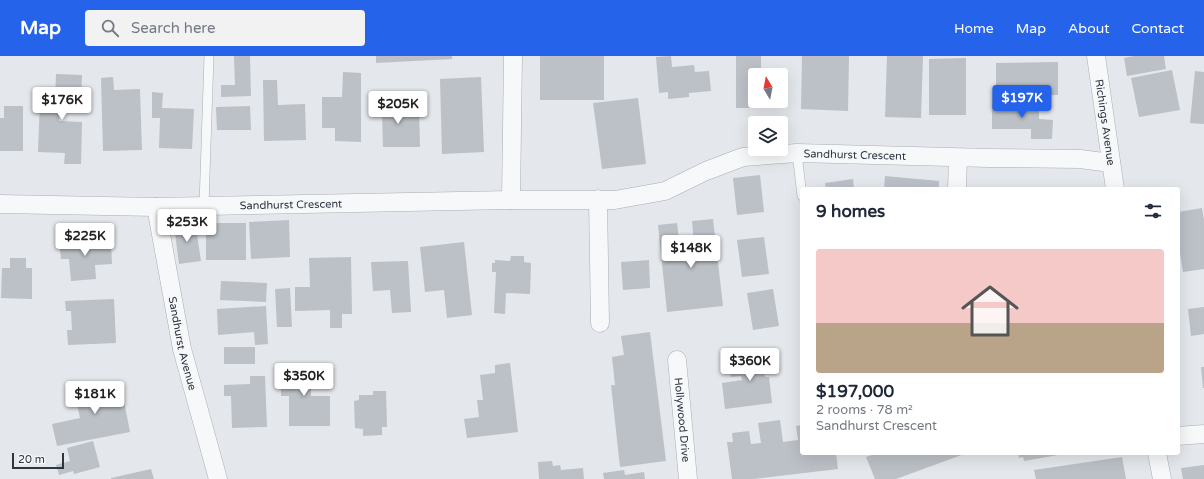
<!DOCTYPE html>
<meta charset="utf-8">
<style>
:root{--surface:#fff;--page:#f2f2f3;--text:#1f2937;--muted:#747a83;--line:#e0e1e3;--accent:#2563eb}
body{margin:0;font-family:"Varela Round",sans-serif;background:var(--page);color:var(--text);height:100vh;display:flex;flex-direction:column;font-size:15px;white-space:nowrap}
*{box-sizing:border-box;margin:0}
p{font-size:13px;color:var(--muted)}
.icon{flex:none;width:22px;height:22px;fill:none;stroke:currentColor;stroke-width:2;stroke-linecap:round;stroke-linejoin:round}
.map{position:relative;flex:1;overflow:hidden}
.panel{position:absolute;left:800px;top:131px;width:380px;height:268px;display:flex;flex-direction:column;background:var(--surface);border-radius:4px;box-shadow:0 4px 16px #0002}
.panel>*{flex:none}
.needle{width:26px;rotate:350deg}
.tools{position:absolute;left:748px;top:12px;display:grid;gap:8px}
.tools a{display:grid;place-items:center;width:40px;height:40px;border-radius:4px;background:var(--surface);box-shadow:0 4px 16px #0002;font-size:20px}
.scale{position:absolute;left:12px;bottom:10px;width:52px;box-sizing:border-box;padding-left:4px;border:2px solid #2d3742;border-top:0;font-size:11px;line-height:14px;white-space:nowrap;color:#2d3742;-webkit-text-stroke:3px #f4f6f8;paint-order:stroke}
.price{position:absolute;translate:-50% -34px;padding:0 9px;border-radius:4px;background:#fff;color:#222;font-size:13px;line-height:26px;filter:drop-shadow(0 1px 2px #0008)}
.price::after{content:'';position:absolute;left:50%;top:24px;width:12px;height:9px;margin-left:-6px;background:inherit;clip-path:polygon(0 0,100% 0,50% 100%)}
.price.on{background:var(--accent);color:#fff}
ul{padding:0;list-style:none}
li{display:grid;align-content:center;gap:8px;height:212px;padding:0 16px}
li+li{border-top:1px solid var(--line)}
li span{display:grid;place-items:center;height:124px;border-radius:4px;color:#555}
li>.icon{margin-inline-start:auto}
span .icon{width:72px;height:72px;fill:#fffc;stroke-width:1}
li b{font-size:17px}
h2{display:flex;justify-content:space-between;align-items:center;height:48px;padding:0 16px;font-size:17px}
header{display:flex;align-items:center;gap:24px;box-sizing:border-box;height:56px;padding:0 20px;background:var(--accent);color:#fff}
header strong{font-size:19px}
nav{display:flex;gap:22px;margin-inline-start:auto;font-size:14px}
.search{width:280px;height:36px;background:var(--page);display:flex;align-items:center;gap:10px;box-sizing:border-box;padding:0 14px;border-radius:4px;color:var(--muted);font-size:15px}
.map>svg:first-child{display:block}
.building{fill:#bcc1c7}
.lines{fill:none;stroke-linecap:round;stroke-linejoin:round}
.service-casing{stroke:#a9afb5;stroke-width:10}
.minor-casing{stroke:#a9afb5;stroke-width:19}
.service{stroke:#f7f8f9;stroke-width:9}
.minor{stroke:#f7f8f9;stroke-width:18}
.labels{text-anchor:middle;stroke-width:3;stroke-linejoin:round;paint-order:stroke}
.street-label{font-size:11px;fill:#2d3742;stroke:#f4f6f8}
</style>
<header>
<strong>Map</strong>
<div class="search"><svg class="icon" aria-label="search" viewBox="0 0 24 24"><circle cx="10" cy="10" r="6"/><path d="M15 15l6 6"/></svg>Search here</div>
<nav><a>Home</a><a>Map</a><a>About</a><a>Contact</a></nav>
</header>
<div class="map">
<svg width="1204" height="423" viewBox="0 0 1204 423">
<rect width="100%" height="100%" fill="#e4e7eb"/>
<path class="building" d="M234,0H250L251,40L221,41V29H235Z
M376,0H452V3L376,7Z
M540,0H604V44H540Z
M671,0L672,11L694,9L695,16L709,15L711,35L689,37V41L668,43V36L659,37L656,1Z
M736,0H761V19H755V45H770L771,52H736Z
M802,0H849L848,55L801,53Z
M887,0H923L921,62L885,61Z
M1134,0H1164L1166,13L1127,20L1124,2Z
M966,2V59H929V3Z
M1058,6V39L996,40V7Z
M1172,14L1180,54L1139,61L1131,22Z
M1195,15L1204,16V68L1190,67Z
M343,16L361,17V86L335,85V72H322V41H342Z
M56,18L82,19L81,49H59V65L82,66L81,108H64L65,97L38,96L40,44H55Z
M113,21L114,34L140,33L142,94L103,95L101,22Z
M481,21L484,96L442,98L440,23Z
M263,24H277L278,49L305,48L306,84L264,85Z
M152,36L163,37L162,52L194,53L192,93L159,92L160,62H152Z
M638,42L646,108L602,113L593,47Z
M394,45V54H419L420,91H383L382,59L371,60V46Z
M992,47H1039V63L1053,64L1052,83H1031V73H992Z
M4,50H23V95H0V62H4Z
M250,50L251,74H217L216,51Z
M760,119L764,156L737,159L733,122Z
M885,120L939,125V133H884Z
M853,123L854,133H826L825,127Z
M1202,152L1204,164V213L1183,216L1179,191H1178V156Z
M713,163L723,250L667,256L658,169L677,167L681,201L695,199L692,165Z
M289,164L290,201L251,203L249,166Z
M195,166L201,205L179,208L174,169Z
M206,167H246V204H206Z
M98,181V188L111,187L112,208L95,209L96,223L71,225L69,203H61L59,184Z
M764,181L769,218L742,221L737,184Z
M464,186L472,259L447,262L444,234L425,236L420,191Z
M511,200H524V206L531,207L530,238L506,237L505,258L494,257L496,216H492V207H495V204L510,205Z
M351,201L352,258H342V272H330V254L295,255V231H310L309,202Z
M10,202H26V212H32V243L1,242L2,212H10Z
M649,204L650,232L623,234L621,206Z
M408,205L411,256L392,257L390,234L373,235L371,206Z
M221,225L267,227L266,246L220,244Z
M290,232L292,271H277L275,233Z
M773,233L779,270L753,274L747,237Z
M114,243L116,287L68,289L67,274H72L71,255H66L65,245Z
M266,250L268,288L255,289L254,276L218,279L217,253Z
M1204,251V278L1191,280L1188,253Z
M650,276L666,405L620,411L611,329H615L612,301L624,299L621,280Z
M224,291H255V308H224Z
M778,299L780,315L764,317L765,321H769L772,347L725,353L722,327L742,324L741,320L731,321L728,305Z
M510,307L518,376L467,382L464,363L479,361L477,344H483L480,319L495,317V309Z
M281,308H311V340H330V370H289V340H281Z
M1201,311H1204V332H1203Z
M250,320H265L267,371L232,372L231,340H224V329L250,328Z
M120,325L130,376L57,390L52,368L80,362L74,334Z
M373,335H386L387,371H382V379L363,380V373L355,372L354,345L359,344V339H373Z
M780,364L783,386L798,384L796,370L802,369V397H836L838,413L754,423H732L727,386H733L732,377L749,375L751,388L761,387L758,367Z
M93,385L100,411L74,418L73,415L59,419L56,409L70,405L67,392Z
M878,397H967L896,423H875L866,401Z
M1018,397H1058V399L1024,405L1023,401L1019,402Z
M1122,401L1126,423H1036L1034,414Z
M552,405L553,410L560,409L561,414L583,412L584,423H539L538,406Z
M1204,409V423H1183L1181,412Z
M151,413L154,423H111V422Z
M624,414L625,419L644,416L645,423H604L603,417Z"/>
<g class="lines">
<defs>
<path id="service" d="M797,97L802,140
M204,149L209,0"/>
<g id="minor">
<path id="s1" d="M1096,0L1115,133"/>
<path d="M957,133L958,102"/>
<path d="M598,143L600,267"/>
<path d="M511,144L513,0"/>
<path id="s2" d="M0,148L156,151L511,144H615L665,135L706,115L743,101L797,97L989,102L1080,103L1111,107"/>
<path id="s3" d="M156,151L182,293L218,423"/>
<path id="s4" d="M677,304L688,423"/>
<path d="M1178,380L1204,378"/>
<path d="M1157,397L1162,423"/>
</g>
</defs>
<use href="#service" class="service-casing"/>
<use href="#minor" class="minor-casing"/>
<use href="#service" class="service"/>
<use href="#minor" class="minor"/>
</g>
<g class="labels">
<g class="street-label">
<text dy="4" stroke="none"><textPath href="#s1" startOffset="67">Richings Avenue</textPath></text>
<text dy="4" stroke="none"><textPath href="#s2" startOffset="863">Sandhurst Crescent</textPath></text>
<text dy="4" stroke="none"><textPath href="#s2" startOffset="291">Sandhurst Crescent</textPath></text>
<text dy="4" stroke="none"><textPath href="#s3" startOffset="139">Sandhurst Avenue</textPath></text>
<text dy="4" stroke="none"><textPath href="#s4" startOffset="60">Hollywood Drive</textPath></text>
</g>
</g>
</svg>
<div class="tools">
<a><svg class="needle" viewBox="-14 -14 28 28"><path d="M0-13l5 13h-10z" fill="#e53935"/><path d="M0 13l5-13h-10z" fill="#747a83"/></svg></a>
<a><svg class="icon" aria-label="layers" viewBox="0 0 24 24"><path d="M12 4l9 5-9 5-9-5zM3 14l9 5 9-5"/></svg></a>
</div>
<div class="scale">20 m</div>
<b class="price on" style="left:1022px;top:63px">$197K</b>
<b class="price" style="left:62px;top:65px">$176K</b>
<b class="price" style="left:398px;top:69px">$205K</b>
<b class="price" style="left:187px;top:187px">$253K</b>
<b class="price" style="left:85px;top:201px">$225K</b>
<b class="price" style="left:691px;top:213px">$148K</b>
<b class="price" style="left:750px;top:326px">$360K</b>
<b class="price" style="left:304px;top:341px">$350K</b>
<b class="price" style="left:95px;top:359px">$181K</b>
<section class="panel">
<h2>9 homes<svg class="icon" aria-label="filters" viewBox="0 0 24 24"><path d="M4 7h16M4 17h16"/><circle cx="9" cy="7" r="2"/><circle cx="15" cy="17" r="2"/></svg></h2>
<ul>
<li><span style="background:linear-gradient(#f6c9c9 60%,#b9a48a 0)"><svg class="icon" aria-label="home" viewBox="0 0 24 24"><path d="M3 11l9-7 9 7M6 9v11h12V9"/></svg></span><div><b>$197,000</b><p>2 rooms · 78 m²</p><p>Sandhurst Crescent</p></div></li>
</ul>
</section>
</div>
